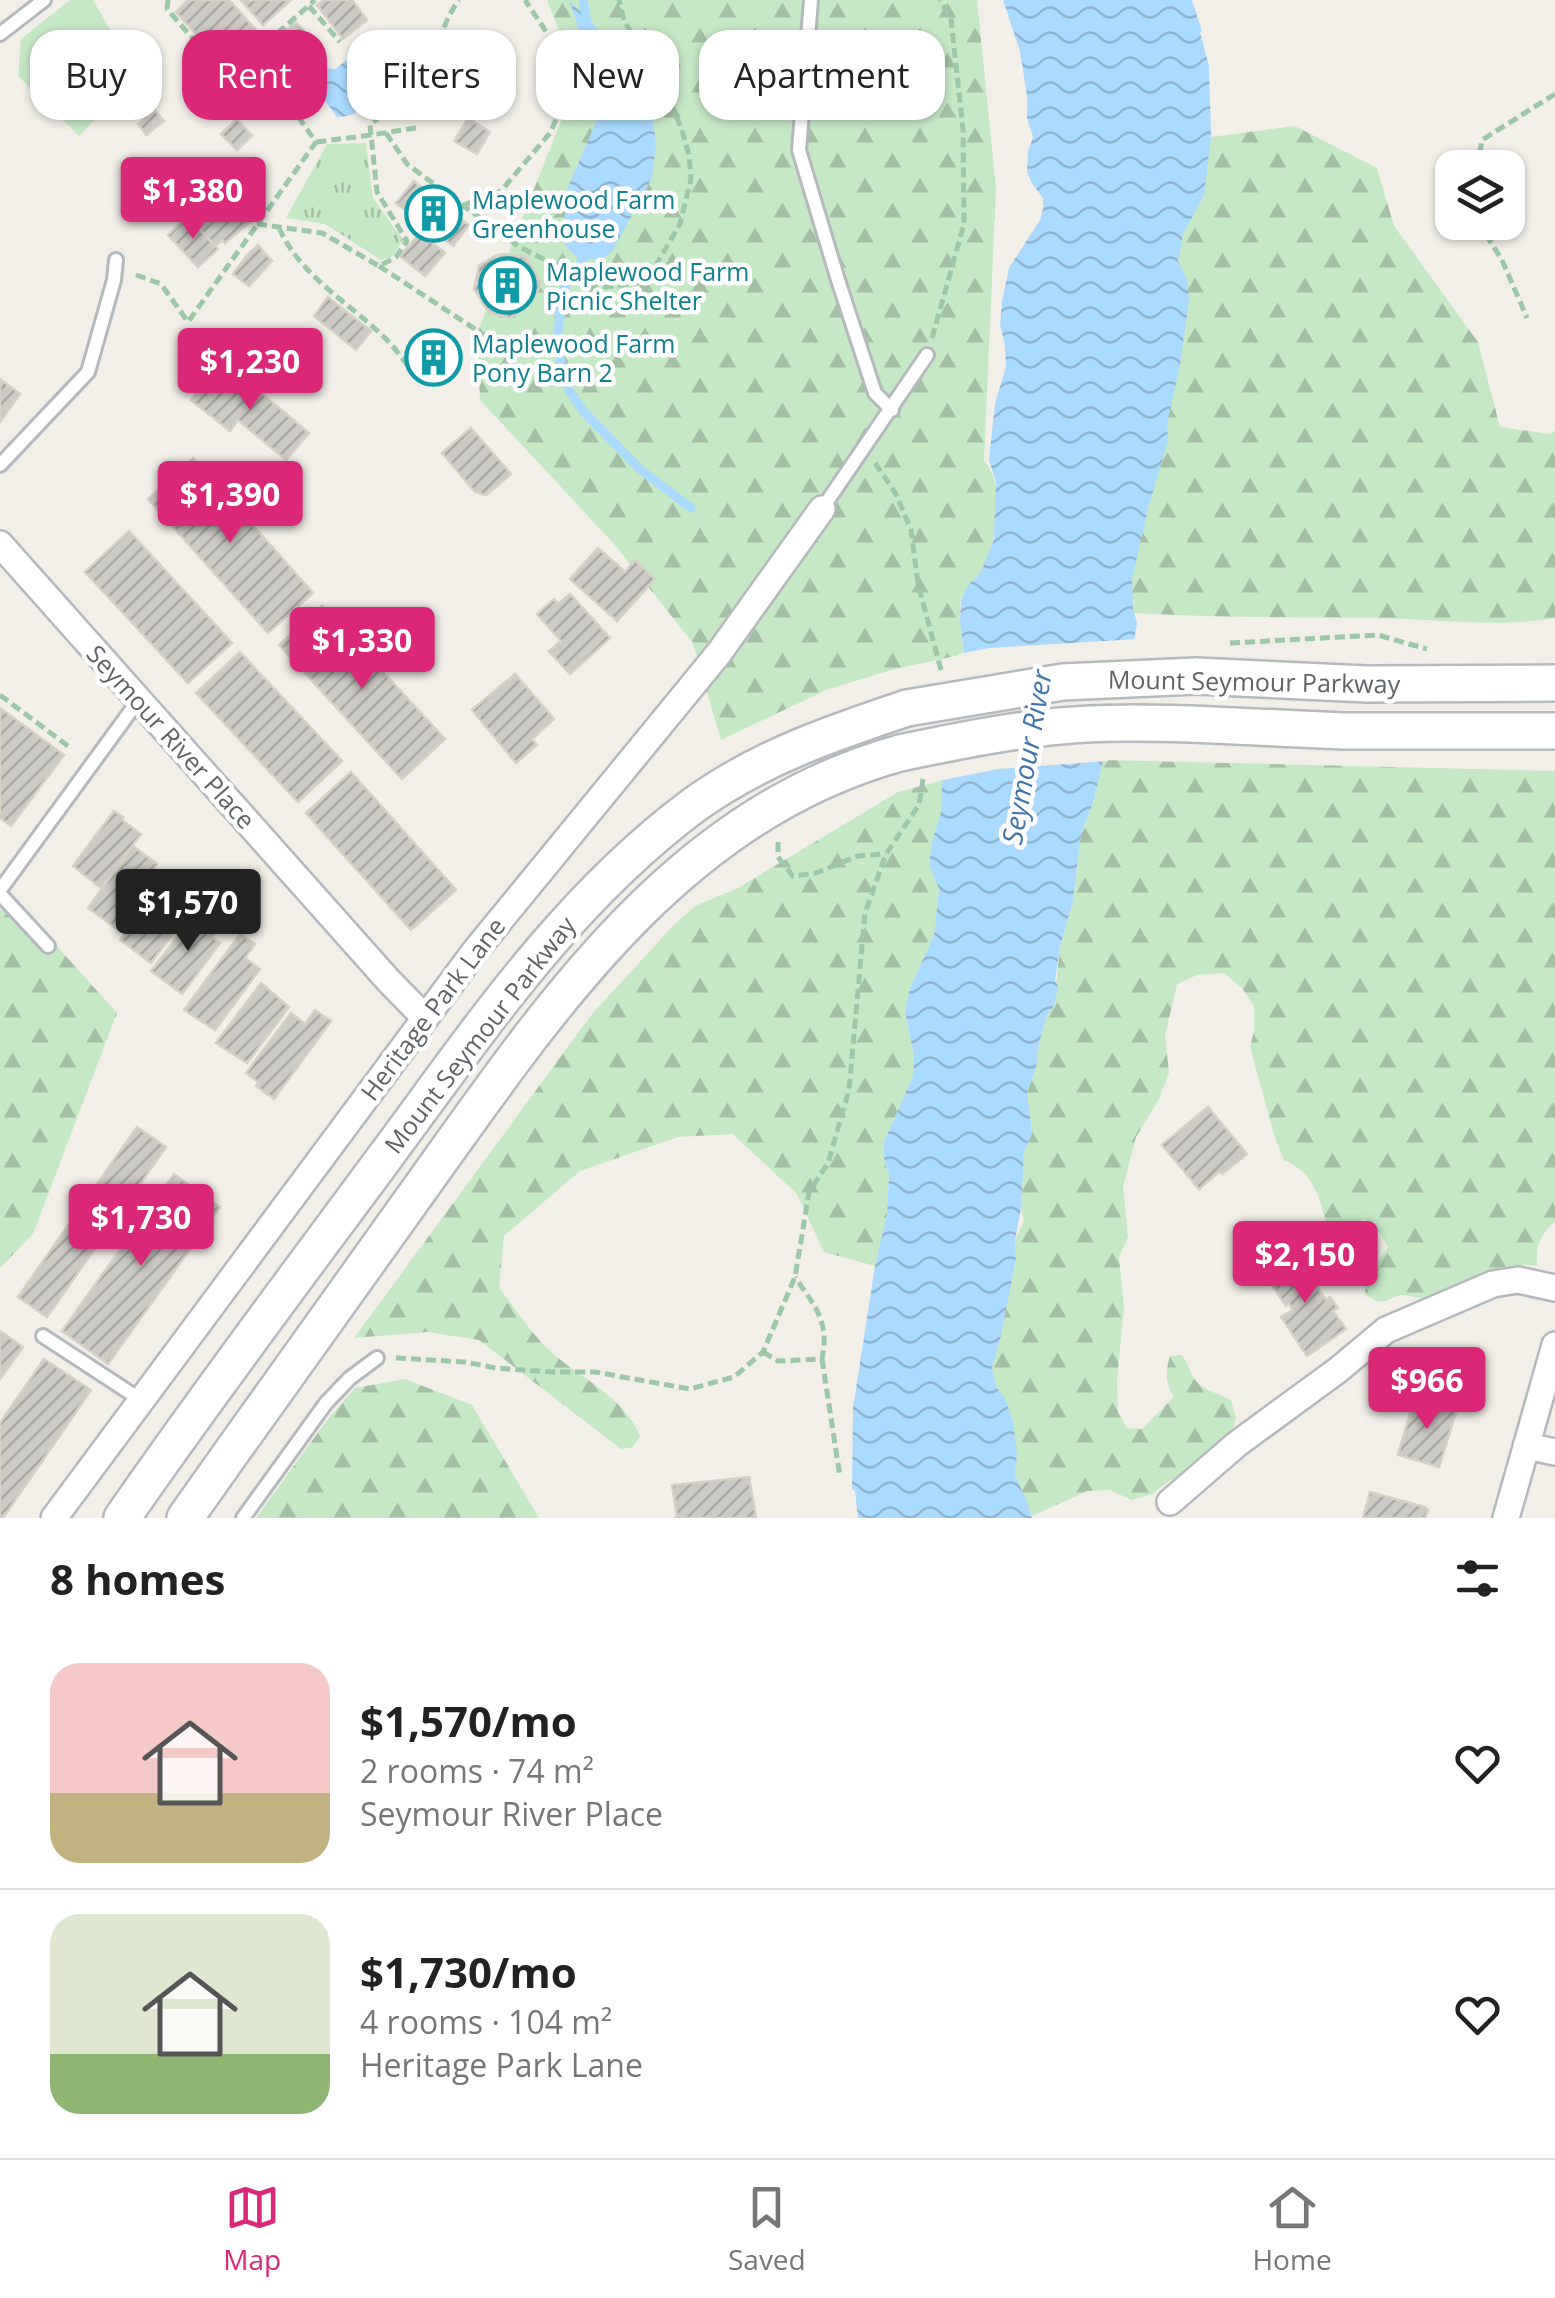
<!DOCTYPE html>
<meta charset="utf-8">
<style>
:root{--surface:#fff;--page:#f2f2f2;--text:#222;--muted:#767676;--line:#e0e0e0;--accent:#db2777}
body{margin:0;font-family:"Open Sans",sans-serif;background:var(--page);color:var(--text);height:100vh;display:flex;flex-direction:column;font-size:38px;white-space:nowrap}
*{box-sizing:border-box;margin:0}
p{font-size:32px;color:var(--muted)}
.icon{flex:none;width:55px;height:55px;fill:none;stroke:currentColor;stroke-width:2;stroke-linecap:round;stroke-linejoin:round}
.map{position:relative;height:1518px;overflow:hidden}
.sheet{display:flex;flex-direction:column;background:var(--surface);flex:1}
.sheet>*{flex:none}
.hud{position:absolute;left:30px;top:30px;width:1000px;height:90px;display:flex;gap:20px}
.tools{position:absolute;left:1435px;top:150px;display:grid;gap:20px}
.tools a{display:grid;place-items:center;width:90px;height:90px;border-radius:20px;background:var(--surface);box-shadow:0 2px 8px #0004;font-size:50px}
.price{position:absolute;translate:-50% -85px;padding:0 22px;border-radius:10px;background:var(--accent);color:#fff;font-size:32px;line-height:65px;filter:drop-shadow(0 2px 5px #0008)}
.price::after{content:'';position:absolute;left:50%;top:60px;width:30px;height:22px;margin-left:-15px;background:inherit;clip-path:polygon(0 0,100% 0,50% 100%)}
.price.on{background:#222;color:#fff}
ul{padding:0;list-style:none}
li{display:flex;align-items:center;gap:30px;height:250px;padding:0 50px}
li+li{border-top:2px solid var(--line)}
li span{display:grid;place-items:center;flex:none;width:280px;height:200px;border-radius:30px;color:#555}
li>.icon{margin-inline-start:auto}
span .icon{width:120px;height:120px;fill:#fffc;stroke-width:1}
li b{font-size:42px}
h2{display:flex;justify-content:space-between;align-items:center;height:120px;padding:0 50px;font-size:42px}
.tag{padding:0 35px;border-radius:30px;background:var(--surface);box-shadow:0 2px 8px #0004;font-size:35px;line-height:90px}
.tag.on{background:var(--accent);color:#fff}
.menu{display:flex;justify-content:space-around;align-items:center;height:140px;border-top:2px solid var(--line);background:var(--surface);font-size:28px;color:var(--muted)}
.menu a{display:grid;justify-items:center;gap:5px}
.menu .on{color:var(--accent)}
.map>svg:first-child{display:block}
.grass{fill:url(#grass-tufts)}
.forest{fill:url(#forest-firs)}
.green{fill:#c5e8c5}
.water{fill:url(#water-waves)}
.pier{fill:#f1efe8}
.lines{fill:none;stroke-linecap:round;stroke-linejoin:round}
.stream{stroke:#aadaff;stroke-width:9}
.building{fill:url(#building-hatch);stroke:#d6d1c6;stroke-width:2.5}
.service-casing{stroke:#b5b8bc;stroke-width:18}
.minor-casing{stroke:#b5b8bc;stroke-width:30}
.secondary-casing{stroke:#b6babf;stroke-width:40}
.path{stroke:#9cc7a9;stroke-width:5;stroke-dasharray:10 5;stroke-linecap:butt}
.service{stroke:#fff;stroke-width:12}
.minor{stroke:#fff;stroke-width:25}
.secondary{stroke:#fff;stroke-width:35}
.secondary-bridge-casing{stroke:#b6babf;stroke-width:40;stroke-linecap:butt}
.secondary-bridge{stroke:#fff;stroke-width:35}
.labels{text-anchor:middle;stroke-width:9;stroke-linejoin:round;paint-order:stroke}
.culture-label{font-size:25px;fill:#0d838f;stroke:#fff;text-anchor:start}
.street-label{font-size:25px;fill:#5f6368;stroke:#fff}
.water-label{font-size:28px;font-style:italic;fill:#4174aa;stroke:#fff}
</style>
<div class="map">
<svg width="1555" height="1518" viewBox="0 0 1555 1518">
<defs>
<pattern id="grass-tufts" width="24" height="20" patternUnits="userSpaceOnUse" patternTransform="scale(2.5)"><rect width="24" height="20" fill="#c5e8c5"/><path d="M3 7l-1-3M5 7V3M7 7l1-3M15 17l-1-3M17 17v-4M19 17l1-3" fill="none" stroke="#a3c0a4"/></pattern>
<pattern id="forest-firs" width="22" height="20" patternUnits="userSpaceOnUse" patternTransform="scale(2.5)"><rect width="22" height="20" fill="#c5e8c5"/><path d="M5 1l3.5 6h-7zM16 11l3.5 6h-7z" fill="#a3c0a4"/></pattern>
<pattern id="water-waves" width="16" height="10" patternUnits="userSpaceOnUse" patternTransform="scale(2.5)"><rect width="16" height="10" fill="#aadaff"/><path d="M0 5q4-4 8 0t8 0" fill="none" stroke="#8eb4d2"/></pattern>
<pattern id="building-hatch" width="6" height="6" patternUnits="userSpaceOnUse" patternTransform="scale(2.5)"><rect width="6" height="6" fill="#cccac5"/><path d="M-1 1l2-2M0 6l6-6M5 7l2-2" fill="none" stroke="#a9a8a4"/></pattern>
</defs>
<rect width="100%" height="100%" fill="#f1efe8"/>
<path class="grass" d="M366,143L373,198L403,240L393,256L381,260L325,224L286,218L327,144Z"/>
<path class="forest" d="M547,0H977L996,189L984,461C1007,485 996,547 980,574C975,582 964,590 961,599C958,608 962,644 964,654L891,670L826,690L721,740L693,643L614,544L480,400L477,333L572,93L568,53Z
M1295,126L1377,168L1394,226L1478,342L1500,427L1550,434L1555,430V618C1496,628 1436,619 1377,618C1290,617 1207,618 1121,612L1171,245L1203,138Z
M1103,760L1555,771V1222C1541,1232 1534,1249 1538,1266C1497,1259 1463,1285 1425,1297C1416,1300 1410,1294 1402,1295C1384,1298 1386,1309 1365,1294L1367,1278L1388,1247L1380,1233L1365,1219C1352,1221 1343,1231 1330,1233C1318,1200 1319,1176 1284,1160L1275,1138L1250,1047L1254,1030V1006L1242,988L1224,973L1197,975L1177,984L1165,1036L1169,1073L1159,1099L1136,1137L1123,1187L1128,1237L1119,1257L1124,1307L1117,1380L1118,1412L1127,1428L1142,1429L1174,1397C1165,1381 1165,1373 1170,1356L1182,1355C1189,1364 1190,1377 1199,1384C1207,1391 1221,1395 1231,1400L1236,1418L1230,1437L1210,1448L1190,1472L1169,1481L1152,1494L1132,1500L1110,1490L1087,1491L1032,1516L1015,1474L1017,1455L1005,1398L996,1387L992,1368L1016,1258L1015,1240L1024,1221L1021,1208L1024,1152L1032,1133L1027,1092L1036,1068L1039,1043L1047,1015L1054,1006L1060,947L1073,901L1081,834L1094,800Z
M944,780L941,812L932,841L929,865L939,889L934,935L910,988L906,1017L914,1056L913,1076L884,1142V1159L889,1175L887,1213L875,1266L824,1252L797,1194L733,1134L678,1137L580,1171L504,1236L499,1288C515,1308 530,1332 549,1350C579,1378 624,1396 640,1436L633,1447L621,1449L479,1340L427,1332L354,1338L592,1014L673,926L695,906L738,888L898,792Z
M0,910L27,913L117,1013L33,1234L0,1268Z
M405,1379L472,1405L539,1518H256L325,1423L355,1388Z"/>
<path class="green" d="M70,0H93L136,75L79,136L18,76L21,39Z"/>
<path class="water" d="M569,0L594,25L617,55L626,82L652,113L656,144L652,178L613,250L601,260H581L569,250L558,234L564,222L568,187L602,108L595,70L587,54Z
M1003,0H1192L1202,31L1200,32L1209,66L1211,135L1204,195L1183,234L1178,261L1187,280L1189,300L1180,365L1167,424L1168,440L1149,505L1132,579L1133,609L1137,623L1129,671L1103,761L1094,800L1081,834L1073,901L1060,947L1055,981L1058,986L1054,1006L1047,1015L1039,1043L1036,1068L1027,1092L1032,1133L1024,1152L1021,1208L1015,1240L1016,1258L1001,1335L992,1368L996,1387L1005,1398L1013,1422L1017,1455L1015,1475L1026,1499L1032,1518H858L855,1491L852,1489L853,1408L875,1266L887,1213L889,1175L884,1158V1142L913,1076L914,1056L906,1017V1006L910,988L934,935L936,917L939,889L929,865L932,841L941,812L942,784L964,654L960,623L961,600L968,585L981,572L994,539L996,482L989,460L995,403L1006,367L1005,345L1000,325L1002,301L1009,268L1040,220L1043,209V198L1031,182L1027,171L1028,151L1033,137L1027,118V96L1020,51Z
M355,46L365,54L366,71L369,74L388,76L391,81C376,98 361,117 337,117L314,86L311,73L319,67L335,69L348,59V50Z"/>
<path class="pier" d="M1138,639L1134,672L1108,761L998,769L938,781L959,654L989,648Z"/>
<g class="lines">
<path class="stream" d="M583,0L588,27
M587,252L563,290L558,332L560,358L568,389L584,412L640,469L691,508"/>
</g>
<path class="building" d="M188,0H229L264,39L228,70L176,12Z
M241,0H291L263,25Z
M324,0H352L367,20L343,39L317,5Z
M296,22L316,44L284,72L264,49Z
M155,110L164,121L146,135L138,124Z
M468,118L490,132L477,154L454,141Z
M237,119L252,136L237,150L221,134Z
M414,181L469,225L453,246L396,203Z
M237,183L262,212L225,243L222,240L215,246L193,222Z
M188,216L218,249L198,267L168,235Z
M420,233L445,253L425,276L400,256Z
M258,245L272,261L249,286L233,274L248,254Z
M503,254L526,257L541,283L531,304L510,318L489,313L474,289L479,266L495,256Z
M328,297L371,331L356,350L314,316Z
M439,341L451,356L426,375L415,360Z
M236,372L309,433L286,460L238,420L230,431L191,400L211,375L225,386Z
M0,379L20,394L0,422Z
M471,428L511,474L486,495L475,492L442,453Z
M193,458L313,593L268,633L148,499Z
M129,531L232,643L188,683L85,572Z
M598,548L625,572L635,560L655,579L617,621L570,579Z
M570,594L610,638L570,674L549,651L561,641L537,614L554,599L558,604Z
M322,606L445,739L402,779L279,645Z
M240,652L342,761L298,802L196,693Z
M515,674L554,719L532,739L537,745L516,763L472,710Z
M0,708L64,755L11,826L0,818Z
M351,772L456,890L411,930L306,813Z
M114,811L123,817L122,820L141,834L101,888L73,866Z
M133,846L157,864L150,874L158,879L120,931L88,908Z
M173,888L195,904L151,963L120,940L157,890L167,897Z
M196,912L218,928L212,937L220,943L182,994L151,971Z
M240,934L255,944L245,958L260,969L215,1030L184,1010Z
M261,983L289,1007L247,1063L216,1043Z
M315,1010L331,1021L274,1099L256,1086L258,1082L246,1073L291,1013L305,1024Z
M1208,1107L1247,1154L1222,1174L1220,1171L1199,1189L1162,1145Z
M137,1127L166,1147L47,1317L18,1297Z
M174,1174L220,1207L108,1364L62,1331Z
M1295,1254L1326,1300L1330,1297L1338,1308L1333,1311L1346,1329L1307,1356L1281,1317L1293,1310L1289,1304L1286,1306L1265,1275Z
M0,1331L23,1347L0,1379Z
M44,1359L91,1390L3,1518H0V1423Z
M1415,1396L1457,1409L1439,1467L1398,1455Z
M749,1477L756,1518H675L677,1516L672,1485Z
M1370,1492L1425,1507L1428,1510L1425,1518H1363Z"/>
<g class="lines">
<defs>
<path id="service" d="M811,0L799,150L838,280L875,393L892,410
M0,34L44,0
M0,465L88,372L114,280L116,260
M822,509L927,355
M0,890L138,701
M0,894L48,946
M43,1336L141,1400
M243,1518L326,1403L350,1378L377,1358"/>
<path id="minor" d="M0,544L388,980L425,1018
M1526,1446L1555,1452
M1170,1502L1237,1444L1338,1370L1386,1330L1493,1284L1518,1280L1555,1288
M54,1518L475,951L719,653L822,509
M1506,1518L1555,1345"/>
<path id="secondary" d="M1196,676L1367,684L1555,683
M1191,724L1344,731H1555
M122,1518C207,1395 297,1276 385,1157C479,1030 566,900 694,805C759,758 832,733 907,708
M185,1518C259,1413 334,1309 409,1204C541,1021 669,817 900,753"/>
</defs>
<use href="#service" class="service-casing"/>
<use href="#minor" class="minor-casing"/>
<use href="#secondary" class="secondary-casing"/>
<path class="path" d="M168,0L167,9L223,73L229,76L315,0
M309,6L340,42
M416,128L371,135L370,125C394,105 416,87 430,59C440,40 446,17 459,0
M386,133L407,164L518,246L582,279L606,287L638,283L649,277L680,224L691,179L689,155L681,127L670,104L624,20L619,0
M1477,168L1482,140L1555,94
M464,205L501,191L550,133L566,97L559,51L525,0
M1478,222L1502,260L1527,318
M257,224L322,233L379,266L396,257L407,241L377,192L371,135L316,142
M279,228C301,277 350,303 386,339C399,352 409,368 420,382
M379,266L484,335
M136,275L161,284L188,322L316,142L275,84L251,58
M932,338L964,224L963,129L951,19L940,0
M875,463L896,494L911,530L918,584L941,670
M1230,643L1378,635L1427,649
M0,695L72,749
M778,842V857L793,876L816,873L858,856L885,854
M763,1352L778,1361L822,1359C830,1321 815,1307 795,1277
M396,1358L465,1362L496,1368L551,1372H595L690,1389L734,1377L763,1352L795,1277L809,1192L828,1163L849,1090L865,913L886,854L919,805L923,779
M822,1359L840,1477"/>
<use href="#service" class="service"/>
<use href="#minor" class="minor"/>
<use href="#secondary" class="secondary"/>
<defs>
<path id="secondary-bridge" d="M907,708L1063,682L1196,676
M900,753C953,742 1006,731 1060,726C1103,722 1147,723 1191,724"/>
</defs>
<use href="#secondary-bridge" class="secondary-bridge-casing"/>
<use href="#secondary-bridge" class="secondary-bridge"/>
</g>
<defs>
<symbol id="building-ring" viewBox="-11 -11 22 22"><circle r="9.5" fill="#fff" stroke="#0f9aa8" stroke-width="1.5"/><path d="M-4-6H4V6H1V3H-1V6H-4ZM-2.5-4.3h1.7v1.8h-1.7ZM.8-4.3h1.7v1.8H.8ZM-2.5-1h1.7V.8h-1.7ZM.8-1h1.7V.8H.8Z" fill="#0f9aa8"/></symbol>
</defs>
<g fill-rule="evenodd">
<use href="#building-ring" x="402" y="182" width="63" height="63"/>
<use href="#building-ring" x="476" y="254" width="63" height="63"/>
<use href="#building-ring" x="402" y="326" width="63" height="63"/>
</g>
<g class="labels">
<g class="culture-label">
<text x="472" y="209">Maplewood Farm<tspan x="472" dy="29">Greenhouse</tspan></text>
<text x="546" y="281">Maplewood Farm<tspan x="546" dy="29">Picnic Shelter</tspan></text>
<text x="472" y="353">Maplewood Farm<tspan x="472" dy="29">Pony Barn 2</tspan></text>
</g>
<g class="street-label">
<text transform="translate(1254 682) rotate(1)" y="9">Mount Seymour Parkway</text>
<text transform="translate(171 737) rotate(48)" y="9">Seymour River Place</text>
<text transform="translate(433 1009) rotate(-53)" y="9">Heritage Park Lane</text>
<text transform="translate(480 1035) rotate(-52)" y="9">Mount Seymour Parkway</text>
</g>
<g class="water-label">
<text transform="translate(1027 757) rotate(-80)" y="10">Seymour River</text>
</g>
</g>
</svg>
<div class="tools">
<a><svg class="icon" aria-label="layers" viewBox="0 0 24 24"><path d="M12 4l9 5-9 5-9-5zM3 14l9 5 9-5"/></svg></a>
</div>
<b class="price" style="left:193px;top:242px">$1,380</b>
<b class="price" style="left:250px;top:413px">$1,230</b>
<b class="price" style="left:230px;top:546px">$1,390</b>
<b class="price" style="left:362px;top:692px">$1,330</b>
<b class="price on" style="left:188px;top:954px">$1,570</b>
<b class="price" style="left:141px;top:1269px">$1,730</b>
<b class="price" style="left:1305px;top:1306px">$2,150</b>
<b class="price" style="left:1427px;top:1432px">$966</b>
<div class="hud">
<a class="tag">Buy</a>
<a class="tag on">Rent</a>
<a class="tag">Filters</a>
<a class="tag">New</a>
<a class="tag">Apartment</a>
</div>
</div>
<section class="sheet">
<h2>8 homes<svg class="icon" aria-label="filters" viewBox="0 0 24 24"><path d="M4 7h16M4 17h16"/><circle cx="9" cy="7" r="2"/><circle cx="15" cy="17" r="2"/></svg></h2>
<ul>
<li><span style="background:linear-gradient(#f6c9c9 65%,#c2b280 0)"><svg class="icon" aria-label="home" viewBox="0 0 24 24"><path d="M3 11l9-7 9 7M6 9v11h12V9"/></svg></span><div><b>$1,570/mo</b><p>2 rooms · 74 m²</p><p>Seymour River Place</p></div><svg class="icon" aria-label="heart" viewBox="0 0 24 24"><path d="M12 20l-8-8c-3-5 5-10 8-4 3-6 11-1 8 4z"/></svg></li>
<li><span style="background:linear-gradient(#dfe7d0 70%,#8fb573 0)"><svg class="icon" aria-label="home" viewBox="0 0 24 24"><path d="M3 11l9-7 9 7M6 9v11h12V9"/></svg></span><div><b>$1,730/mo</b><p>4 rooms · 104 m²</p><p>Heritage Park Lane</p></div><svg class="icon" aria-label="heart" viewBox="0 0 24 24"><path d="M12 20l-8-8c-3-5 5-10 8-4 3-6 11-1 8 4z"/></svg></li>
</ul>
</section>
<nav class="menu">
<a class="on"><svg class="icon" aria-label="map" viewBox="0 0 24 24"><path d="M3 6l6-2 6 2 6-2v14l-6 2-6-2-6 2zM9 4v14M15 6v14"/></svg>Map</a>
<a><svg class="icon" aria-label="saved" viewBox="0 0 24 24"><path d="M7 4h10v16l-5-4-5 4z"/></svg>Saved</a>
<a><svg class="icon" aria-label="home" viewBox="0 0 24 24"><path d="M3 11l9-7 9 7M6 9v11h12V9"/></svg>Home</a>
</nav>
